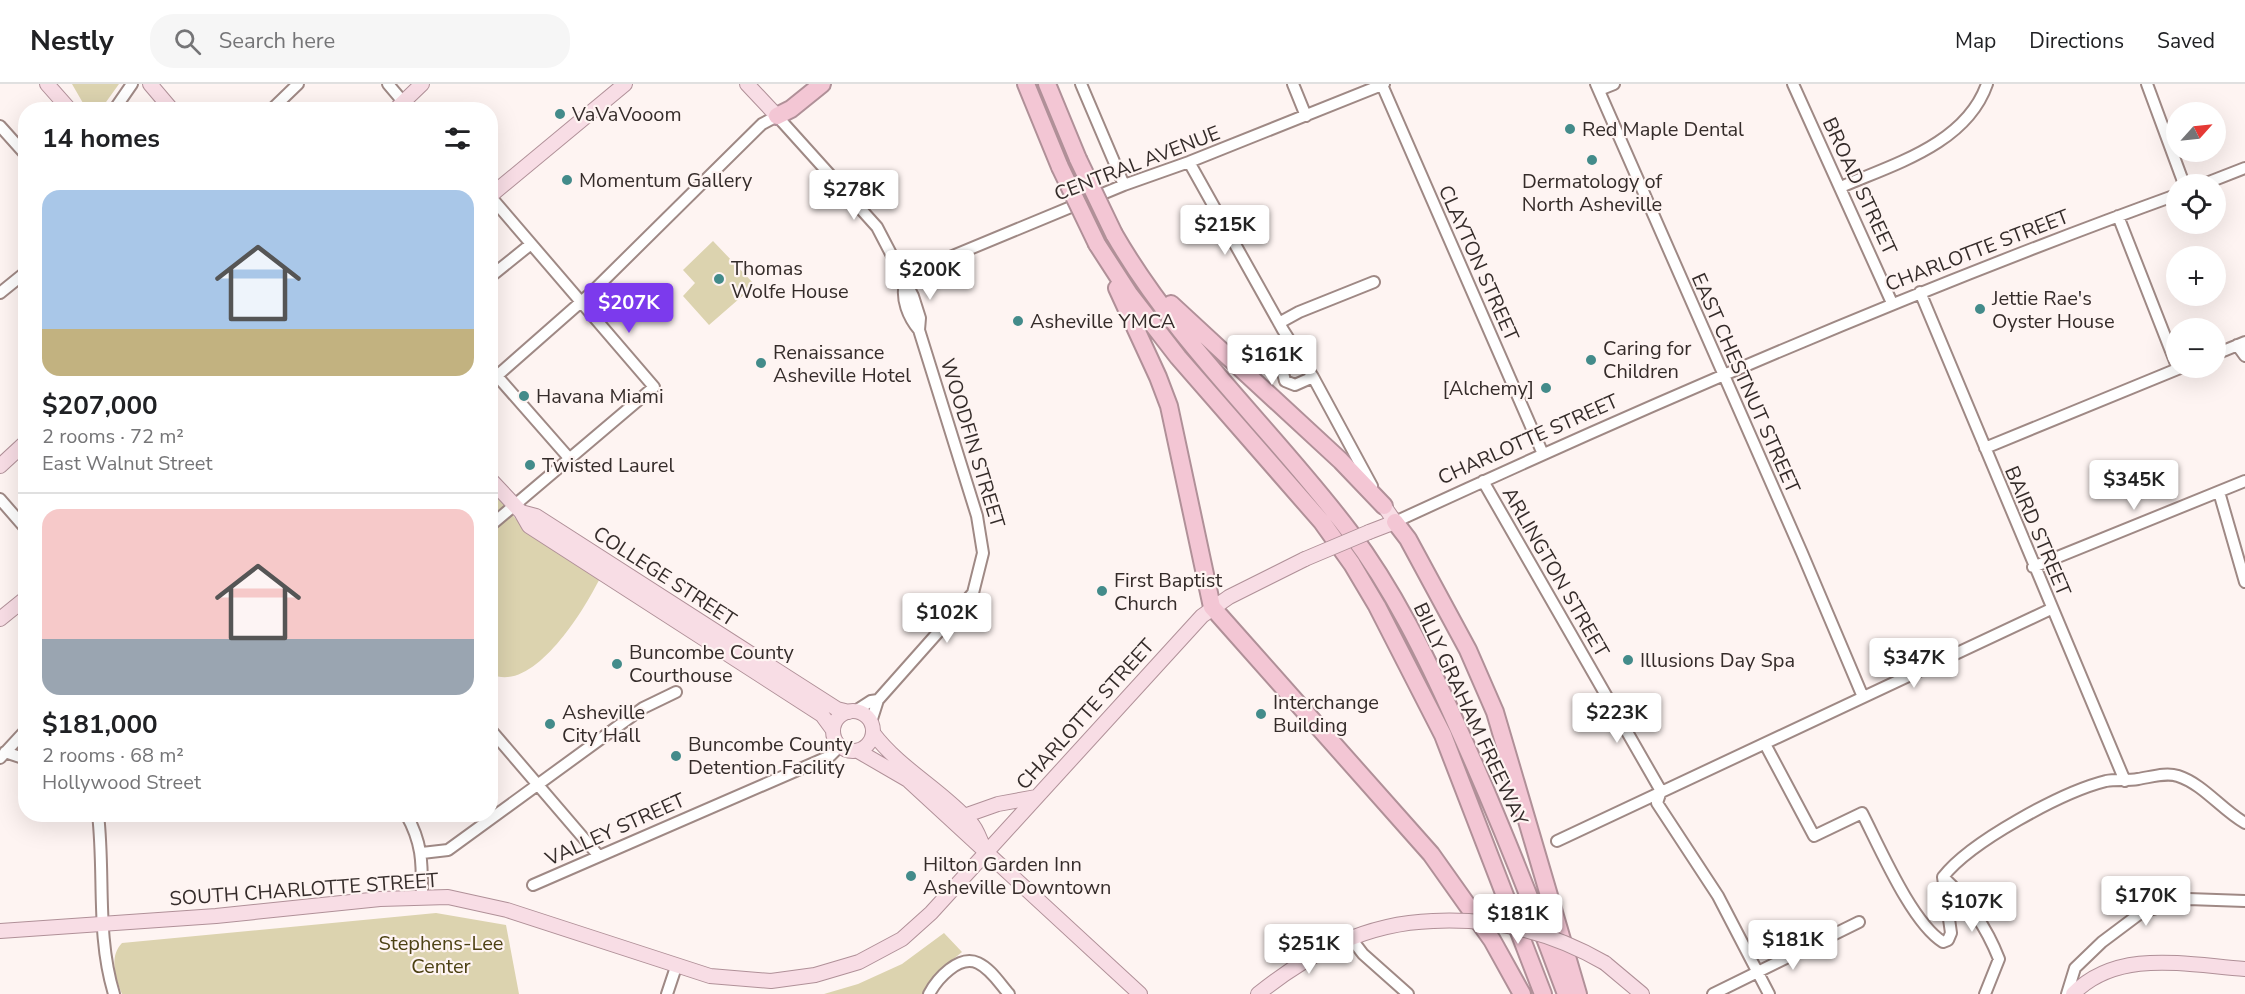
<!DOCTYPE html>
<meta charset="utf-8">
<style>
:root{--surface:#fff;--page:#f6f6f6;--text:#202124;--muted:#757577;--line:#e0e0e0;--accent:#7c3aed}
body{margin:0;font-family:"Nunito Sans",sans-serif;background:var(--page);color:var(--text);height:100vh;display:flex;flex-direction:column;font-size:22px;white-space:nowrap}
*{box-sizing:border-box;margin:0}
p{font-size:20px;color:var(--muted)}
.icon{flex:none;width:33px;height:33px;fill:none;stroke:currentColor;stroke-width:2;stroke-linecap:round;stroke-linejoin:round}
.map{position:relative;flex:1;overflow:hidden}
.side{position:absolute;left:18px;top:18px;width:480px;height:720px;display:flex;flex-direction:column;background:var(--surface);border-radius:24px;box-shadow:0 6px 24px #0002}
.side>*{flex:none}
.needle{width:39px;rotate:63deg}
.controls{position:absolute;left:2166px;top:18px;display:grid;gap:12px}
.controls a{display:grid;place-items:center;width:60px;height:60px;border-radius:50%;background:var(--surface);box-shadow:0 6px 24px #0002;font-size:30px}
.price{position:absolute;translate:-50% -51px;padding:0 14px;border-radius:6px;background:#fff;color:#222;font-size:20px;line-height:39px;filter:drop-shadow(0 2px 3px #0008)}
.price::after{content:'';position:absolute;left:50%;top:36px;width:18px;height:14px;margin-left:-9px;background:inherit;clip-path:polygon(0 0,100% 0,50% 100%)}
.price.current{background:var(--accent);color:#fff}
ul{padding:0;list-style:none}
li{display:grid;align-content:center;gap:12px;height:318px;padding:0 24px}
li+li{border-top:2px solid var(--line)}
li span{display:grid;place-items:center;height:186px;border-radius:18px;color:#555}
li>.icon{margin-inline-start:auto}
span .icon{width:108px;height:108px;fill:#fffc;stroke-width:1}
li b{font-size:26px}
h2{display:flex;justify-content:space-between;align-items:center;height:72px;padding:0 24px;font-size:26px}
header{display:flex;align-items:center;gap:36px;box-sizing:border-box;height:84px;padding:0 30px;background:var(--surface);border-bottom:2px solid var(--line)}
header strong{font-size:28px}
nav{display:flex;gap:33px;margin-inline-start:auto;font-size:21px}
.search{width:420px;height:54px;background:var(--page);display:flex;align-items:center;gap:15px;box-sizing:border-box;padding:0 21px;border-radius:24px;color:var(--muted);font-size:22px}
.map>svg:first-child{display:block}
.green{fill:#dcd3af}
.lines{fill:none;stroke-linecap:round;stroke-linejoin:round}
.minor-casing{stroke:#9f8985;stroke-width:14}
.major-casing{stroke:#b09098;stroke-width:16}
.highway-casing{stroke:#b09098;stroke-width:20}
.minor{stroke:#fff;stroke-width:10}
.major{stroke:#f8dde5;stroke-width:14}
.highway{stroke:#f3c6d4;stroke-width:16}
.major-bridge-casing{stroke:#b09098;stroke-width:16;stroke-linecap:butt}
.highway-bridge-casing{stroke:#b09098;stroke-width:20;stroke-linecap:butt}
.major-bridge{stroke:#f8dde5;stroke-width:14}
.highway-bridge{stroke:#f3c6d4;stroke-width:16}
.poi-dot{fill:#438b8a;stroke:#fef4f2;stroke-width:2}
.labels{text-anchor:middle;stroke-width:4.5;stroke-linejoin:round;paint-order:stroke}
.poi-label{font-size:20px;fill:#352c2a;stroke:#fef4f2;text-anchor:start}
.street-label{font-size:20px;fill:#352c2a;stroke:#fef4f2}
.park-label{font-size:20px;fill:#4c4113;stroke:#fef4f2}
</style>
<header>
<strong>Nestly</strong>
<div class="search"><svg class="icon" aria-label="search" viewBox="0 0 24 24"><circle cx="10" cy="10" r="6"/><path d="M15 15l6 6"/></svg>Search here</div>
<nav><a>Map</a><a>Directions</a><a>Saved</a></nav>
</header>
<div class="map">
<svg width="2245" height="910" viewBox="0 0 2245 910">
<rect width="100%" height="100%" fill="#fef4f2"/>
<path class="green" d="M72,0H119L101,25L87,26Z
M713,157L755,201L709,241L683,212L695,199L683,186Z
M490,405L528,449L600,494C585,525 533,611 491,590Z
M436,829L506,841L519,910H122C115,894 109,872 122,859Z
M944,849L962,868L940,886L922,910H824L858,900L902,880Z"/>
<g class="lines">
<defs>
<path id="minor" d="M388,0L410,26
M1081,0L1124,101
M1293,0L1306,32
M1596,0L1802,469L1863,613
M1793,0L1892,219
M2147,0L2184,100
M1382,1L1543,370
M1599,6L1614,0
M114,26L132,0
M271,26L298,0
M0,42L26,71
M1189,78L1283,246L1313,293L1372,402
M2204,100L2245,84
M1841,103C1894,80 1966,60 1987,0
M490,112L654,303L490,442
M2118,132L2176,280
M490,193L531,160
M902,193L1124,101L1189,78L1384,0
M1920,208L2125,697
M0,209L26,188
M1279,239L1299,228L1374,198
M1286,251L1281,281L1285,297L1295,301L1313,293
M2237,261L2245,272
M2216,270L2245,258
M490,284L569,374
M490,298L590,210L762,40L777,32L877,143L913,212L920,234L919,246
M1985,364L2180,284
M1483,397L1661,707L1657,719L1718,812L1769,910
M2219,408L2245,498
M0,415L26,445
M1395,438C1652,319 1911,207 2176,111
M2033,483L2245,397
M854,628L871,617L878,616
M871,638L878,616L973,509L983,469L977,432L919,246C908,233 901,215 905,199
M490,645L598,771
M1765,660L1814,752L1862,729C1880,764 1912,839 1943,858L1948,856L1951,849L1943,793C1970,758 2062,708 2106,697C2116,695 2127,697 2138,695C2151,693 2166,688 2178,692C2203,700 2222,726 2245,739
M5,668L26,675
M0,674L26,646
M98,730C105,791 96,851 114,910
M406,730C423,760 422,780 422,813
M1557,757L2051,525
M422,769L448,766L643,624L676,608
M1943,793C1969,817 1986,842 1999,875L1985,910
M533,801L830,672L840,662
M1350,853L1363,870L1408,910
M667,910L676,883
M929,910C937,895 959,870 978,879C991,885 1000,900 1009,910
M1713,910L1859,838
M2067,910L2075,884L2102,858L2142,828L2188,815L2245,817"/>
<path id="major" d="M47,0L70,26
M150,0L172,26
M747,0L777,32
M395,26L422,0
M490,112L625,0
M0,382L26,358
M490,395L521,428L529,442L822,631L833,646
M521,428L536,432L837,625L849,628
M1369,448L1395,438L1384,422
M0,535L26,514
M833 647a20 20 0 1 1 40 0a20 20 0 1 1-40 0Z
M873,649C900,685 942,706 971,739C977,745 980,756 984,764
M858,667L908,696L1140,910
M964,732L998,720L1036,713
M0,847L216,832L380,815L448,813L507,826L710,892L771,897L815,891L859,878L902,855L931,829L1202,532L1229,513L1305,475
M1605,879L1642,910
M1258,910C1309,869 1366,839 1433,837
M2073,910C2118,864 2187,881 2245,885"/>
<path id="highway" d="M1026,0L1060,83
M1047,0L1078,75
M777,32L791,25L822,0
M1114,150C1178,261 1273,346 1350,448C1393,505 1426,572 1455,637C1496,727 1532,818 1566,910
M1097,160L1130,211L1178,273L1322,438L1352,480L1377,522L1443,651L1543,910
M1117,204L1158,293L1169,322L1212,523L1431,770L1492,856L1522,910
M1171,220L1341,377L1384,422
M1395,438L1408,455L1468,566L1495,628L1578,910"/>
</defs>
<use href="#minor" class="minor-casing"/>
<use href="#major" class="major-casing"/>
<use href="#highway" class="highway-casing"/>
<use href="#minor" class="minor"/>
<use href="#major" class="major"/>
<use href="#highway" class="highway"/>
<defs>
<path id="major-bridge" d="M1305,475L1369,448
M1433,837C1494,834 1552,848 1605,879"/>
<path id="highway-bridge" d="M1078,75L1114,150
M1060,83L1097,160"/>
</defs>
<use href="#major-bridge" class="major-bridge-casing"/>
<use href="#highway-bridge" class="highway-bridge-casing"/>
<use href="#major-bridge" class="major-bridge"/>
<use href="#highway-bridge" class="highway-bridge"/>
</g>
<g class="poi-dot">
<circle cx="560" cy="30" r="6"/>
<circle cx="1570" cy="45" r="6"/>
<circle cx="1592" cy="76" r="6"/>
<circle cx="567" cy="96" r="6"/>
<circle cx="719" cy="195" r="6"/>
<circle cx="1980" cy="225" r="6"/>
<circle cx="1018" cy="237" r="6"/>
<circle cx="1591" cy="276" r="6"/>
<circle cx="761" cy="279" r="6"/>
<circle cx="1546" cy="304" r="6"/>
<circle cx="524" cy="312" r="6"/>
<circle cx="530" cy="381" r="6"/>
<circle cx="1102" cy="507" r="6"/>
<circle cx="1628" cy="576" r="6"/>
<circle cx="617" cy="580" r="6"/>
<circle cx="1261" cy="630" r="6"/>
<circle cx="550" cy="640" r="6"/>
<circle cx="676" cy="672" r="6"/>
<circle cx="911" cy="792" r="6"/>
</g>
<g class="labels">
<g class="poi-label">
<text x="572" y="37">VaVaVooom</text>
<text x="1582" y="52">Red Maple Dental</text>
<text x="579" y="103">Momentum Gallery</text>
<text x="1592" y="104" text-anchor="middle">Dermatology of<tspan x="1592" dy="23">North Asheville</tspan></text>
<text x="731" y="191">Thomas<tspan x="731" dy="23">Wolfe House</tspan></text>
<text x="1992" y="221">Jettie Rae's<tspan x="1992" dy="23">Oyster House</tspan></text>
<text x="1030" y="244">Asheville YMCA</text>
<text x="1603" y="271">Caring for<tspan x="1603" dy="23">Children</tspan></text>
<text x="773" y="275">Renaissance<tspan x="773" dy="23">Asheville Hotel</tspan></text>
<text x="1534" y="311" text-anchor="end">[Alchemy]</text>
<text x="536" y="319">Havana Miami</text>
<text x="542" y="388">Twisted Laurel</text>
<text x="1114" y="503">First Baptist<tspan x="1114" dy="23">Church</tspan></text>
<text x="629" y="575">Buncombe County<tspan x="629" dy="23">Courthouse</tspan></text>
<text x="1640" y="583">Illusions Day Spa</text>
<text x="1273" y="625">Interchange<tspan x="1273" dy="23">Building</tspan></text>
<text x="562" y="635">Asheville<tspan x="562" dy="23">City Hall</tspan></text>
<text x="688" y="667">Buncombe County<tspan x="688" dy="23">Detention Facility</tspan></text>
<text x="923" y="787">Hilton Garden Inn<tspan x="923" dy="23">Asheville Downtown</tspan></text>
</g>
<g class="street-label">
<text transform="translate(1137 79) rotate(-21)" y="7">CENTRAL AVENUE</text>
<text transform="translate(1860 102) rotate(65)" y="7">BROAD STREET</text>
<text transform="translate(1977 166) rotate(-21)" y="7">CHARLOTTE STREET</text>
<text transform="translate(1479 179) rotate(66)" y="7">CLAYTON STREET</text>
<text transform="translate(1746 299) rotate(66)" y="7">EAST CHESTNUT STREET</text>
<text transform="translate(1528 355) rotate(-24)" y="7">CHARLOTTE STREET</text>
<text transform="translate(973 359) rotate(73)" y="7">WOODFIN STREET</text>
<text transform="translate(2038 447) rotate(67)" y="7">BAIRD STREET</text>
<text transform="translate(1556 488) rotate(60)" y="7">ARLINGTON STREET</text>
<text transform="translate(665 492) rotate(33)" y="7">COLLEGE STREET</text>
<text transform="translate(1085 630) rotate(-48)" y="7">CHARLOTTE STREET</text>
<text transform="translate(1471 630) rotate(65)" y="7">BILLY GRAHAM FREEWAY</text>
<text transform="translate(615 745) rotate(-24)" y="7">VALLEY STREET</text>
<text transform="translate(304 805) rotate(-4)" y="7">SOUTH CHARLOTTE STREET</text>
</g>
<g class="park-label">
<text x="441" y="866">Stephens-Lee<tspan x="441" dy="23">Center</tspan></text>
</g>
</g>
</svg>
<div class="controls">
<a><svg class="needle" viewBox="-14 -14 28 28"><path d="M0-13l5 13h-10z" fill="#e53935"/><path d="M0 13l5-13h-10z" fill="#757577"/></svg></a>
<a><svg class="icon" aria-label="locate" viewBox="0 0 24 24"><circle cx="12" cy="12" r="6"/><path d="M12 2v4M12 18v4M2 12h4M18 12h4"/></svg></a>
<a>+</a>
<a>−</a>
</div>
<b class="price" style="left:854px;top:137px">$278K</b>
<b class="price" style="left:1225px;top:172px">$215K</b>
<b class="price" style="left:930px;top:217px">$200K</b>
<b class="price current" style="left:629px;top:250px">$207K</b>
<b class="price" style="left:1272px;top:302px">$161K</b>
<b class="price" style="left:2134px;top:427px">$345K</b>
<b class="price" style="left:947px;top:560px">$102K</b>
<b class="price" style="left:1914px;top:605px">$347K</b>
<b class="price" style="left:1617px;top:660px">$223K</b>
<b class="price" style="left:2146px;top:843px">$170K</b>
<b class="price" style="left:1972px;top:849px">$107K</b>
<b class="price" style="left:1518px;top:861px">$181K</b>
<b class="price" style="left:1793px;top:887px">$181K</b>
<b class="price" style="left:1309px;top:891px">$251K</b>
<section class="side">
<h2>14 homes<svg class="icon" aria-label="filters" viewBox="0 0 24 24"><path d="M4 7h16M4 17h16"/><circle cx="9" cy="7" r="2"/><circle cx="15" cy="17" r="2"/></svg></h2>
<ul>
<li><span style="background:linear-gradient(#a9c7e8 75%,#c2b280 0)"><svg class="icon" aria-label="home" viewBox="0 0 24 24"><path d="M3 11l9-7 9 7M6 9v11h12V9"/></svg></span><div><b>$207,000</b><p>2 rooms · 72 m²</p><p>East Walnut Street</p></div></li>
<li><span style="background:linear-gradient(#f6c9c9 70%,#9aa5b1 0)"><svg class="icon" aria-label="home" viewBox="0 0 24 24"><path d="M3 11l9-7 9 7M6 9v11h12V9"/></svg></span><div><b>$181,000</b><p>2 rooms · 68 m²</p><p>Hollywood Street</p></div></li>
</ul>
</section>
</div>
